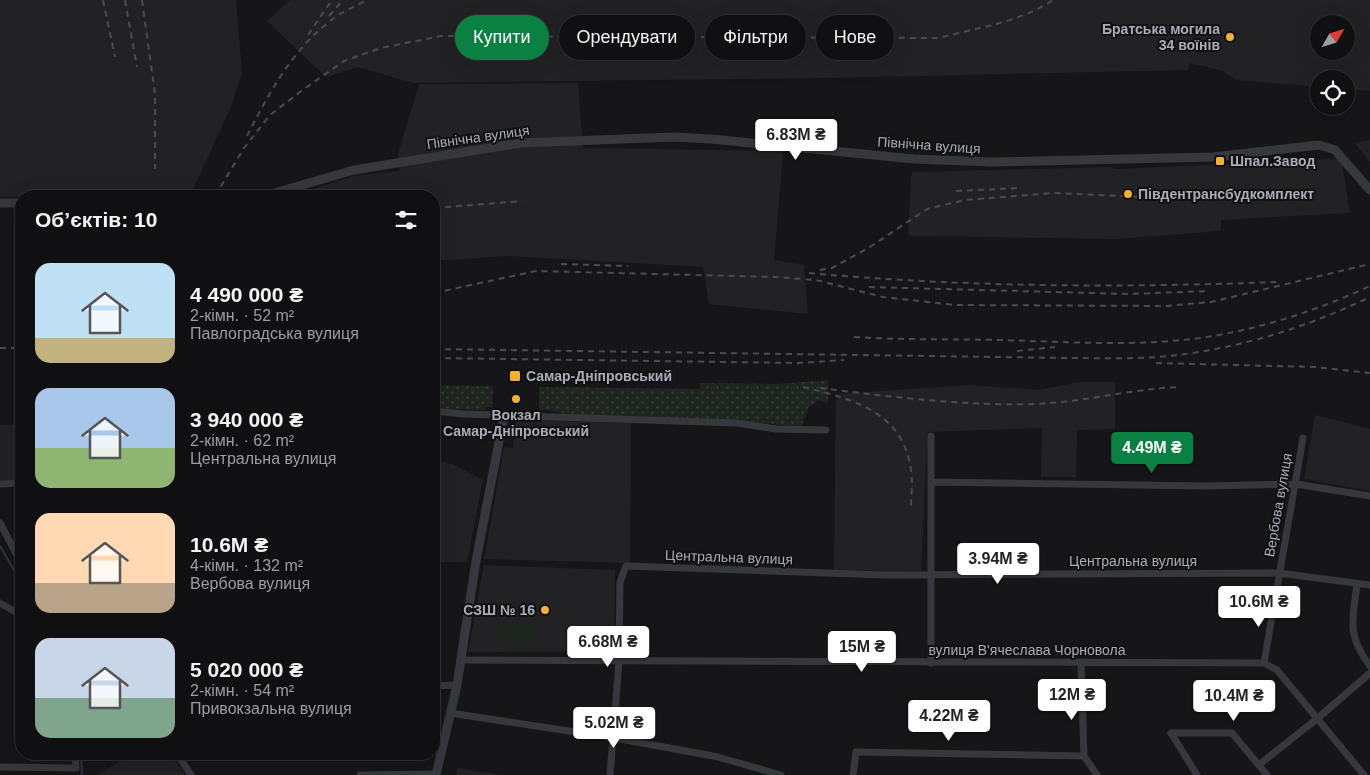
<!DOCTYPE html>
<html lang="uk">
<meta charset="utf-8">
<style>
:root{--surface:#101012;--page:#1e1e20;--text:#f1f3f6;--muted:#9c9d9f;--line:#303032;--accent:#0b8043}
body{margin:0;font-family:Helvetica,sans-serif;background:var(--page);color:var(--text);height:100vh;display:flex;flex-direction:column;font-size:19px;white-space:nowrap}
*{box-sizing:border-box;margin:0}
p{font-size:16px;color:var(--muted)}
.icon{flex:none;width:28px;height:28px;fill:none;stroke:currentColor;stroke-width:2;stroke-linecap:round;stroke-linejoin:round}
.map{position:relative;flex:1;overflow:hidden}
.panel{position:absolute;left:15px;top:190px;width:425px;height:570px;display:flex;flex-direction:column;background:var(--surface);border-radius:20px;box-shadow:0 5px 20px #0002,0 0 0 1px var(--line)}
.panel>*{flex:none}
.top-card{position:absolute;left:455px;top:15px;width:475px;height:45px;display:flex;gap:10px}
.needle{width:32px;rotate:51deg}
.buttons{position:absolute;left:1310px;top:15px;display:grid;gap:10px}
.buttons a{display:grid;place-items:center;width:45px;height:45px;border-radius:50%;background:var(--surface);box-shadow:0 5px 20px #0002,0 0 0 1px var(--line);font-size:25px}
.price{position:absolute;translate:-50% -42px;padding:0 11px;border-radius:5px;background:#fff;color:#222;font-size:16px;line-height:32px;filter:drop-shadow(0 1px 2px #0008)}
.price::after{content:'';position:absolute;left:50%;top:30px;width:15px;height:11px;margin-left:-8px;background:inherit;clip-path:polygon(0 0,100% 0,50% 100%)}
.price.current{background:var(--accent);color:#fff}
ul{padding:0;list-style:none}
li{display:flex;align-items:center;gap:15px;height:125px;padding:0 20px}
li span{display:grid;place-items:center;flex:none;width:140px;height:100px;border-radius:15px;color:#555}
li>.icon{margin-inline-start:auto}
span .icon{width:60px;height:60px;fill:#fffc;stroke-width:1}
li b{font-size:21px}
h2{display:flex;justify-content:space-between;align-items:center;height:60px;padding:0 20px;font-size:21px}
.pill{padding:0 18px;border-radius:22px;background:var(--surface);box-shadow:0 5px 20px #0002,0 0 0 1px var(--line);font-size:18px;line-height:45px}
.pill.current{background:var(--accent);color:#fff}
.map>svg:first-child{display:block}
.built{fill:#222225;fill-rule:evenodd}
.grass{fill:url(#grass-dots)}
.green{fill:#1e261f}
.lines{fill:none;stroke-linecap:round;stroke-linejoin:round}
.stream{stroke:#2c353c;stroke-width:2}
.minor{stroke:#37383d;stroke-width:7}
.tertiary{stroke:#37383d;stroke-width:9}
.rail{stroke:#4a4c52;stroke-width:2;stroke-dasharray:6 5;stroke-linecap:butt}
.poi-dot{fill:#f2b134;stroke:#111113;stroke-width:2}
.labels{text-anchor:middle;stroke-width:4;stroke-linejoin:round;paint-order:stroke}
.poi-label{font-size:14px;font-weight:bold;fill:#a8adb8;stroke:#111113;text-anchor:start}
.street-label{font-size:14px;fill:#a8adb8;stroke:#111113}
</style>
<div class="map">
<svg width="1370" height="775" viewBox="0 0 1370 775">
<defs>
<pattern id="grass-dots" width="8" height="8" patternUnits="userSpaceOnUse" patternTransform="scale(1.25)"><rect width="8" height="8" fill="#1e261f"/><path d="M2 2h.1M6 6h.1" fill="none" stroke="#3c433d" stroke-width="1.8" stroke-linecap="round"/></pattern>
</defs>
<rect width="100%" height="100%" fill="#161618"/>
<path class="built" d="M0,0H236L242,73L230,109L190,196L0,197Z
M290,0H1370V91L1346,89V79H1319V87L1236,80L1223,71L1190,63L1188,70L823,78L413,83L358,67L326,77L267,21ZM1319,24H1346V51H1319Z
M578,83L583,148L783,151L774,260L804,265L808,314L709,304L703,267L506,256L434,261V196H309V190L354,176L400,171L398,154L419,84Z
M1370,140V162L1355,143Z
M1337,159L1342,164L1350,213L1221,220V231L1116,239L912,236L908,233L911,176L913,172L1112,167L1116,169Z
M1079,382H1115V429L1077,430L1076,477H1041L1042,428L928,432L921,571L834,570L836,394L970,385L1039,390Z
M1315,415L1370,429V491L1304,479Z
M516,420L631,423L630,563L484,559L504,447L513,448Z
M21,424V480H0V425Z
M434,460L452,464L483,480L467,562H434Z
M484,565L615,570L614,651L468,652Z
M132,754H171L185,775H97Z
M457,768L495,774L502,775H456Z"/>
<path class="grass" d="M828,380V403L818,400L809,407L801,427H795L758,422L569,415L552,410H539V387L700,389V383L779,384Z
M434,385L493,386L492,407H486L485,410L449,409L434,406Z"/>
<path class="green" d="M494,624H535V647H494Z"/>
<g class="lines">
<path class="stream" d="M0,546L21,582
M81,754L82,775"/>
<path class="minor" d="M434,411L463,414L737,423L776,429L826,430
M931,436V663
M1303,438L1264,663L1277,670L1364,775
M931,482L1206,486L1296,484L1370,496
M0,484L21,483
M0,523L21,563
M1357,584C1353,620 1346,634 1370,666
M0,603L21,615
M460,660L1264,663
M1081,663L1084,756L1097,775
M434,686L457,685
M450,713L615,738L718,757L781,775
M1171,733H1232L1267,775
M1171,733L1197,775
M177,754L191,775
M1260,764L1318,718L1370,673
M0,767L76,768L75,754
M360,775L436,774
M610,775L619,661L620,582L626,566L885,575L1279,573L1370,585
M853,775L856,752L1084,756"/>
<path class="tertiary" d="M264,196L354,170L520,143L674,137L711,139L914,159L992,162L1213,157L1319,145L1335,150L1370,190
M0,203H21
M436,775L457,685L476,561L504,416"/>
<path class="rail" d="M103,0L115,57
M125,0L137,67
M142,0L155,94V169
M329,16L343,0
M308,35L332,0
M247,136C269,93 293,48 333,19C343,11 356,6 367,0
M956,191L1019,188
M215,196L244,148L270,115L304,89L344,61L381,48L441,36L939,38C976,28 1021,22 1053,0
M434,208L522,201
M561,264L628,266
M820,270L832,268L870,247L927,209L965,200L1053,193L1142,197L1192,194
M809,273C962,287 1122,288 1276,282
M869,287L1128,294L1209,291
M434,293L536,271L776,277L816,280L883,297L955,305L1167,306L1211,302L1370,264
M854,337C903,340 952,339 1002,340C1070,342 1140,347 1207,337C1264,328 1318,310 1370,286
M0,348H21
M434,349L1069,358C1098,358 1128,359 1157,357C1232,351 1303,329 1370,297
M1017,351L1055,347
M434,358L799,363L844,360
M1156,363L1315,367L1370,373
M803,387C852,399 903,411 911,470C913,482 911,496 911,508
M820,388C891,397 964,406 1036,404C1084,402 1131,389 1179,387"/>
</g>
<g class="poi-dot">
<circle cx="1230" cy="37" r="5"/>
<rect x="1215" y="156" width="10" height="10" rx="2.5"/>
<circle cx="1128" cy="194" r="5"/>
<rect x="509" y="370" width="12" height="12" rx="2.5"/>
<circle cx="516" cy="399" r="5"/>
<circle cx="545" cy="610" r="5"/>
</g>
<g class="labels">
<g class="poi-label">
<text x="1220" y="34" text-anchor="end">Братська могила<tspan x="1220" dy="16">34 воїнів</tspan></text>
<text x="1230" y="166">Шпал.Завод</text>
<text x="1138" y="199">Південтрансбудкомплект</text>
<text x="526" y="381">Самар-Дніпровський</text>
<text x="516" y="420" text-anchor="middle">Вокзал<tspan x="516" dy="16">Самар-Дніпровський</tspan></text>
<text x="535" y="615" text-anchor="end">СЗШ № 16</text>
</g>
<g class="street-label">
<text transform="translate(478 137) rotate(-8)" y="5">Північна вулиця</text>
<text transform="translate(929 145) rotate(4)" y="5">Північна вулиця</text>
<text transform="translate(1278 505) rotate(-80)" y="5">Вербова вулиця</text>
<text transform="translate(729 557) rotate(2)" y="5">Центральна вулиця</text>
<text x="1133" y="566">Центральна вулиця</text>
<text x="1027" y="655">вулиця В'ячеслава Чорновола</text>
</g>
</g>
</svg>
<div class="buttons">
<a><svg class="needle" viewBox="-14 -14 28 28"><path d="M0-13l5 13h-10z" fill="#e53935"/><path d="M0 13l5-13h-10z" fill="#9c9d9f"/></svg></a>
<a><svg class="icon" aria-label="locate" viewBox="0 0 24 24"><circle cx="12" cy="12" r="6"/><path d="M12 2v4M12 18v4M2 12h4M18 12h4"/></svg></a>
</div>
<b class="price" style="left:796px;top:161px">6.83M ₴</b>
<b class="price current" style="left:1152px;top:474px">4.49M ₴</b>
<b class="price" style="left:998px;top:585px">3.94M ₴</b>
<b class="price" style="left:1259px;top:628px">10.6M ₴</b>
<b class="price" style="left:608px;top:668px">6.68M ₴</b>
<b class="price" style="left:862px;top:673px">15M ₴</b>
<b class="price" style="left:1072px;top:721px">12M ₴</b>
<b class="price" style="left:1234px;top:722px">10.4M ₴</b>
<b class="price" style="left:949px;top:742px">4.22M ₴</b>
<b class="price" style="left:614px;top:749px">5.02M ₴</b>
<div class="top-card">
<a class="pill current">Купити</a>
<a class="pill">Орендувати</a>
<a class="pill">Фільтри</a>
<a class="pill">Нове</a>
</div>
<section class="panel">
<h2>Об’єктів: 10<svg class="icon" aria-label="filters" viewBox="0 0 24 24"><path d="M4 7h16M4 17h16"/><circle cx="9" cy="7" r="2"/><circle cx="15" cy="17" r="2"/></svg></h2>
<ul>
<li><span style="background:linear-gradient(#bfe0f5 75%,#c2b280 0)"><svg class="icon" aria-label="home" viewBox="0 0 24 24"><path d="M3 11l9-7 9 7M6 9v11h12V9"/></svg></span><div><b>4 490 000 ₴</b><p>2-кімн. · 52 m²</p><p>Павлоградська вулиця</p></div></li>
<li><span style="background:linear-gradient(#a9c7e8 60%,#8fb573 0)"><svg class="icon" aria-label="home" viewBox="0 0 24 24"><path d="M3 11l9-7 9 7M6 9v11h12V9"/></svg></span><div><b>3 940 000 ₴</b><p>2-кімн. · 62 m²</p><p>Центральна вулиця</p></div></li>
<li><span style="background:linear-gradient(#ffd9b3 70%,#b9a48a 0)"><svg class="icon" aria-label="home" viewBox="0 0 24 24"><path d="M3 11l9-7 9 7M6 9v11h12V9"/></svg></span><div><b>10.6M ₴</b><p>4-кімн. · 132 m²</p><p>Вербова вулиця</p></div></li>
<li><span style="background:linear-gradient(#c9d6e8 60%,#7fa58c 0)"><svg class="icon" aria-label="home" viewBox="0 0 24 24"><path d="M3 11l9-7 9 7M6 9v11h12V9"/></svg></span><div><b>5 020 000 ₴</b><p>2-кімн. · 54 m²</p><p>Привокзальна вулиця</p></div></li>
</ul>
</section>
</div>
